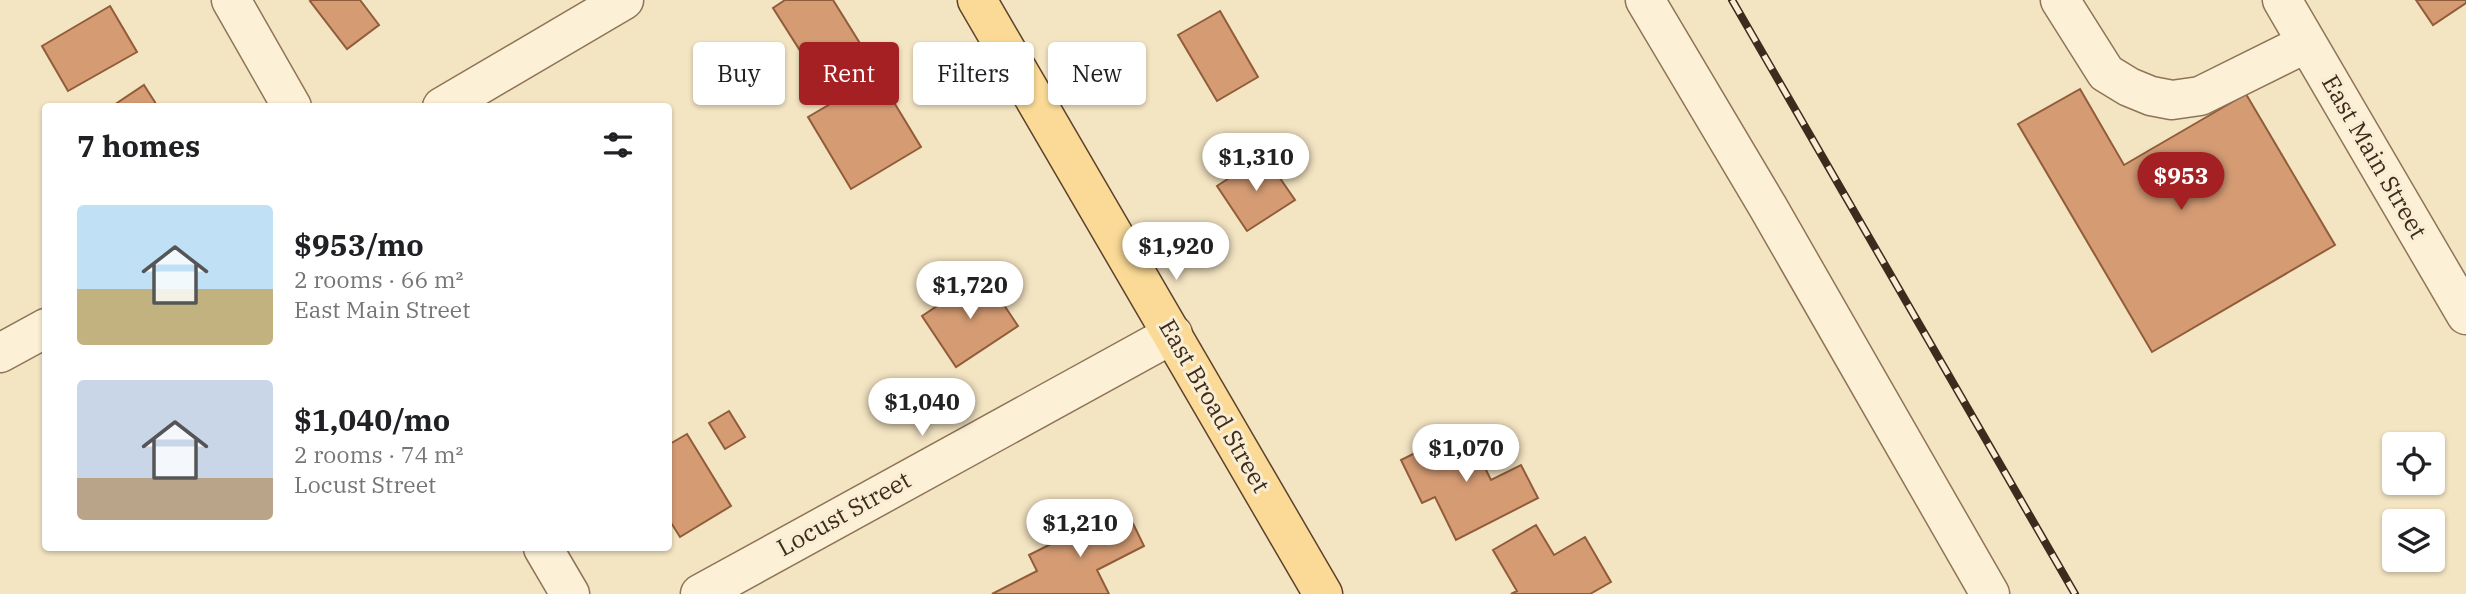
<!DOCTYPE html>
<meta charset="utf-8">
<style>
:root{--surface:#fff;--page:#f2f2f2;--text:#202124;--muted:#757577;--accent:#a52022}
body{margin:0;font-family:"IBM Plex Serif",serif;background:var(--page);color:var(--text);height:100vh;display:flex;flex-direction:column;font-size:26px;white-space:nowrap}
*{box-sizing:border-box;margin:0}
p{font-size:23px;color:var(--muted)}
.icon{flex:none;width:38px;height:38px;fill:none;stroke:currentColor;stroke-width:2;stroke-linecap:round;stroke-linejoin:round}
.map{position:relative;flex:1;overflow:hidden}
.panel{position:absolute;left:42px;top:103px;width:630px;height:448px;display:flex;flex-direction:column;background:var(--surface);border-radius:7px;box-shadow:0 2px 5px #0004}
.panel>*{flex:none}
.banner{position:absolute;left:693px;top:42px;width:665px;height:63px;display:flex;gap:14px}
.fabs{position:absolute;left:2382px;top:432px;display:grid;gap:14px}
.fabs a{display:grid;place-items:center;width:63px;height:63px;border-radius:7px;background:var(--surface);box-shadow:0 2px 5px #0004;font-size:35px}
.price{position:absolute;translate:-50% -60px;padding:0 16px;border-radius:24px;background:#fff;color:#222;font-size:23px;line-height:46px;filter:drop-shadow(0 2px 4px #0008)}
.price::after{content:'';position:absolute;left:50%;top:42px;width:21px;height:16px;margin-left:-10px;background:inherit;clip-path:polygon(0 0,100% 0,50% 100%)}
.price.current{background:var(--accent);color:#fff}
ul{padding:0;list-style:none}
li{display:flex;align-items:center;gap:21px;height:175px;padding:0 35px}
li span{display:grid;place-items:center;flex:none;width:196px;height:140px;border-radius:7px;color:#555}
li>.icon{margin-inline-start:auto}
span .icon{width:84px;height:84px;fill:#fffc;stroke-width:1}
li b{font-size:30px}
h2{display:flex;justify-content:space-between;align-items:center;height:84px;padding:0 35px;font-size:30px}
.tag{padding:0 24px;border-radius:7px;background:var(--surface);box-shadow:0 2px 5px #0004;font-size:24px;line-height:63px}
.tag.current{background:var(--accent);color:#fff}
.map>svg:first-child{display:block}
.building{fill:#d59c74;stroke:#915c3a;stroke-width:2}
.lines{fill:none;stroke-linecap:round;stroke-linejoin:round}
.minor-casing{stroke:#8f7457;stroke-width:41}
.major-casing{stroke:#5d422b;stroke-width:41}
.minor{stroke:#fcf1d7;stroke-width:38}
.major{stroke:#fada96;stroke-width:38}
.rail-casing{stroke:#3d2c1d;stroke-width:8}
.rail{stroke:#f9eed3;stroke-width:5;stroke-dasharray:16;stroke-linecap:butt}
.labels{text-anchor:middle;stroke-width:6;stroke-linejoin:round;paint-order:stroke}
.street-label{font-size:24px;fill:#3d2c1d;stroke:#f9eed3}
</style>
<div class="map">
<svg width="2466" height="594" viewBox="0 0 2466 594">
<rect width="100%" height="100%" fill="#f3e4c2"/>
<path class="building" d="M312,0H360L379,25L347,49L310,1Z
M785,0H833L866,53L820,82L773,8Z
M2416,0H2466V3L2433,25Z
M110,6L137,52L68,91L42,46Z
M1220,11L1258,77L1217,101L1178,35Z
M878,76L921,147L851,189L808,117Z
M144,85L158,107H111Z
M2080,89L2124,165L2246,94L2335,245L2152,352L2018,124Z
M1264,155L1295,200L1247,231L1217,186Z
M984,275L1018,326L956,367L922,316Z
M729,411L745,437L725,449L709,423Z
M1465,428L1491,480L1521,465L1538,498L1456,540L1435,497L1422,503L1401,460Z
M687,434L731,506L680,537L668,518V445Z
M1125,507L1144,546L1097,570L1109,594H992L1037,571L1029,555Z
M1536,525L1554,555L1585,537L1611,582L1590,594H1511L1517,591L1493,550Z"/>
<g class="lines">
<defs>
<path id="minor" d="M231,0L292,107
M1645,0L1768,207L1990,594
M2060,0L2106,73L2129,87L2151,96L2172,100L2200,96L2307,43
M2282,0L2466,315
M442,107L624,0
M0,353L46,328
M543,548L570,594
M700,594L1173,334"/>
<path id="major" d="M977,0L1323,594"/>
</defs>
<use href="#minor" class="minor-casing"/>
<use href="#major" class="major-casing"/>
<use href="#minor" class="minor"/>
<use href="#major" class="major"/>
<defs>
<path id="rail" d="M1732,0L2075,594"/>
</defs>
<use href="#rail" class="rail-casing"/>
<use href="#rail" class="rail"/>
</g>
<g class="labels">
<g class="street-label">
<text transform="translate(2374 157) rotate(60)" y="8">East Main Street</text>
<text transform="translate(1214 406) rotate(60)" y="8">East Broad Street</text>
<text transform="translate(844 514) rotate(-29)" y="8">Locust Street</text>
</g>
</g>
</svg>
<div class="fabs">
<a><svg class="icon" aria-label="locate" viewBox="0 0 24 24"><circle cx="12" cy="12" r="6"/><path d="M12 2v4M12 18v4M2 12h4M18 12h4"/></svg></a>
<a><svg class="icon" aria-label="layers" viewBox="0 0 24 24"><path d="M12 4l9 5-9 5-9-5zM3 14l9 5 9-5"/></svg></a>
</div>
<b class="price" style="left:1256px;top:193px">$1,310</b>
<b class="price current" style="left:2181px;top:212px">$953</b>
<b class="price" style="left:1176px;top:282px">$1,920</b>
<b class="price" style="left:970px;top:321px">$1,720</b>
<b class="price" style="left:922px;top:438px">$1,040</b>
<b class="price" style="left:1466px;top:484px">$1,070</b>
<b class="price" style="left:1080px;top:559px">$1,210</b>
<div class="banner">
<a class="tag">Buy</a>
<a class="tag current">Rent</a>
<a class="tag">Filters</a>
<a class="tag">New</a>
</div>
<section class="panel">
<h2>7 homes<svg class="icon" aria-label="filters" viewBox="0 0 24 24"><path d="M4 7h16M4 17h16"/><circle cx="9" cy="7" r="2"/><circle cx="15" cy="17" r="2"/></svg></h2>
<ul>
<li><span style="background:linear-gradient(#bfe0f5 60%,#c2b280 0)"><svg class="icon" aria-label="home" viewBox="0 0 24 24"><path d="M3 11l9-7 9 7M6 9v11h12V9"/></svg></span><div><b>$953/mo</b><p>2 rooms · 66 m²</p><p>East Main Street</p></div></li>
<li><span style="background:linear-gradient(#c9d6e8 70%,#b9a48a 0)"><svg class="icon" aria-label="home" viewBox="0 0 24 24"><path d="M3 11l9-7 9 7M6 9v11h12V9"/></svg></span><div><b>$1,040/mo</b><p>2 rooms · 74 m²</p><p>Locust Street</p></div></li>
</ul>
</section>
</div>
